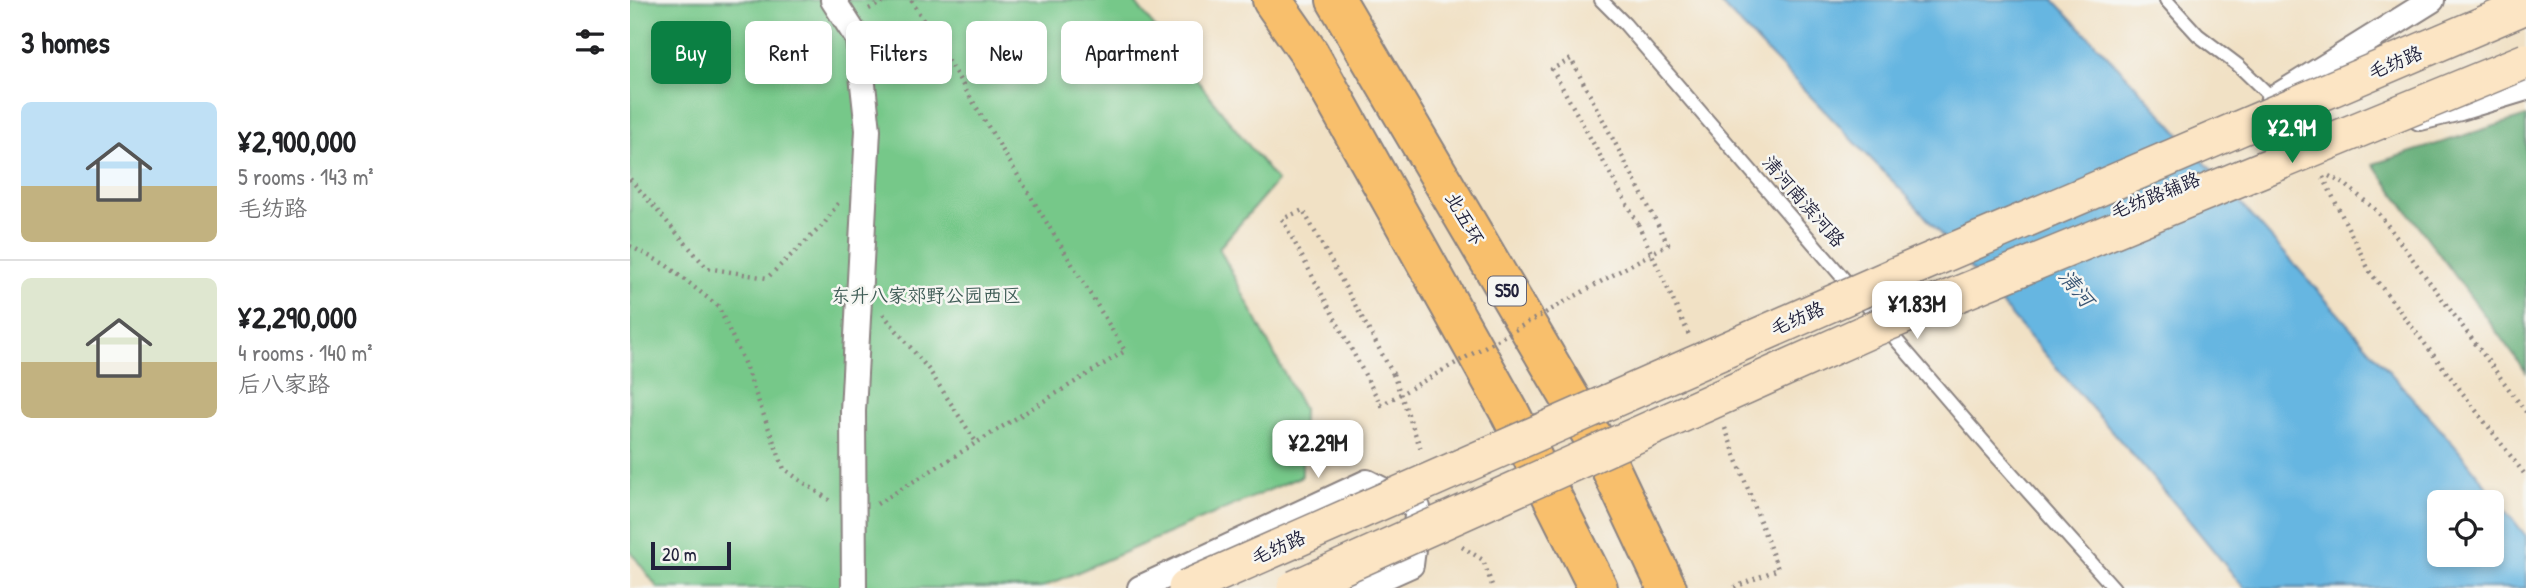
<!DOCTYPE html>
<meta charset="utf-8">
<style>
:root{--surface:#fff;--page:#f2f2f2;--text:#202124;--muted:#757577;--line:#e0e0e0;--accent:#0b8043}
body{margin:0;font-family:"Patrick Hand","LXGW WenKai TC",sans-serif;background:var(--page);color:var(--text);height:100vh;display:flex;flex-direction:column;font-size:26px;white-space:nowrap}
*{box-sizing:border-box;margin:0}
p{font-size:23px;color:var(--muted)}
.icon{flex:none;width:38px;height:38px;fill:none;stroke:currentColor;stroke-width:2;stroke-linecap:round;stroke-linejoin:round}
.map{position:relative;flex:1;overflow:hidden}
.side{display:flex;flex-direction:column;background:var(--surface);width:630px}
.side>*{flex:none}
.hud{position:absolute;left:21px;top:21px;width:665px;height:63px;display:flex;gap:14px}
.tools{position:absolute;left:1797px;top:490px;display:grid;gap:14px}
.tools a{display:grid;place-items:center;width:77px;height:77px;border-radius:10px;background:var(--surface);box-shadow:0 4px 10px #0003;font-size:35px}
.scale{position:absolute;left:21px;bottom:18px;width:80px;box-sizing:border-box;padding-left:7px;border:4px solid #22223b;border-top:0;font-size:19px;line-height:24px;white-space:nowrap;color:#22223b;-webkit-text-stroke:5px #f6f6f2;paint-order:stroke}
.price{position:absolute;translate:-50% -60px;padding:0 16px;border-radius:14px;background:#fff;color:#222;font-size:23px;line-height:46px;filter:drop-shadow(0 2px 4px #0008)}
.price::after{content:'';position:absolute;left:50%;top:42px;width:21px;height:16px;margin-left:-10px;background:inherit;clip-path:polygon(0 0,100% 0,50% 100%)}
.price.selected{background:var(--accent);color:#fff}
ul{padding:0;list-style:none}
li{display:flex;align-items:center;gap:21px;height:175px;padding:0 21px}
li+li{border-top:2px solid var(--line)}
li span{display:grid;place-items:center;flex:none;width:196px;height:140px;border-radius:10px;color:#555}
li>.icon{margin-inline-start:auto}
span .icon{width:84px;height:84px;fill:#fffc;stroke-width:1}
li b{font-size:30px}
h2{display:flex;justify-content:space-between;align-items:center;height:84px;padding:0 21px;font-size:30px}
.tag{padding:0 24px;border-radius:10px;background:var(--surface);box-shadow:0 4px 10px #0003;font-size:24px;line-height:63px}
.tag.selected{background:var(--accent);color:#fff}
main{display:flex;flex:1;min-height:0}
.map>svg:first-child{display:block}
.green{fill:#76c889;stroke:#4c7562;stroke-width:2}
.forest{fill:#60ac75;stroke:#416758;stroke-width:2}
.water{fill:#66b6e1;stroke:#446c8e;stroke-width:2;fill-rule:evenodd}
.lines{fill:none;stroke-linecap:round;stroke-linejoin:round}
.service-casing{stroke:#8a8280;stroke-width:16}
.minor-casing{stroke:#8a8280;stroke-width:28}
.motorway-casing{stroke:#8a8280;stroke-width:42}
.path{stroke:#8a8280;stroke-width:4.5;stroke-dasharray:2 5;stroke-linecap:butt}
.service{stroke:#fff;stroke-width:12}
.minor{stroke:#fff;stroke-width:24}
.motorway{stroke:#f8bf6c;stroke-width:38}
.secondary-bridge-casing{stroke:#8a8280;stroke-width:38;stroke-linecap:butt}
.path-bridge{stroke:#8a8280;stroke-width:4.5;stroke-dasharray:2 5;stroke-linecap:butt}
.secondary-bridge{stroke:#fce5c4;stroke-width:35}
.labels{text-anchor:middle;stroke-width:5;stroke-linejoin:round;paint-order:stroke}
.shield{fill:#f6f6f2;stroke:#626272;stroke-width:2}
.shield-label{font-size:18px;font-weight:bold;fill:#22223b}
.street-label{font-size:19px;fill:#22223b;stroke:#f6f6f2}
.park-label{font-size:19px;fill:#3f5c56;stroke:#f6f6f2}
.water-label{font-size:21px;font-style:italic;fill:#3a5675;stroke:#f6f6f2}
</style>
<main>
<section class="side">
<h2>3 homes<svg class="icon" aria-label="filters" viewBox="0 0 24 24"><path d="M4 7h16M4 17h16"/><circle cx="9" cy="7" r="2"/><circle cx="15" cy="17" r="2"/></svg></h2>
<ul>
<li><span style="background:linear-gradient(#bfe0f5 60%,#c2b280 0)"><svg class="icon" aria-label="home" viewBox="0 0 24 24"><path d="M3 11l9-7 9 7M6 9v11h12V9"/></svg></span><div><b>¥2,900,000</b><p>5 rooms · 143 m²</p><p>毛纺路</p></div></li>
<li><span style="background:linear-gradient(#dfe7d0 60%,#c2b280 0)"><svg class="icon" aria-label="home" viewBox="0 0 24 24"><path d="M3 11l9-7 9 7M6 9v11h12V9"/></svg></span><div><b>¥2,290,000</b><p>4 rooms · 140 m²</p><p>后八家路</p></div></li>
</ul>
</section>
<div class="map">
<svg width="1896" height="588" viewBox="0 0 1896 588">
<rect width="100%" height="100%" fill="#f6f6f2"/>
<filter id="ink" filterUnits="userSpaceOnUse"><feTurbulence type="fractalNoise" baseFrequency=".0143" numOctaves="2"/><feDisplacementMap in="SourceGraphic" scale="14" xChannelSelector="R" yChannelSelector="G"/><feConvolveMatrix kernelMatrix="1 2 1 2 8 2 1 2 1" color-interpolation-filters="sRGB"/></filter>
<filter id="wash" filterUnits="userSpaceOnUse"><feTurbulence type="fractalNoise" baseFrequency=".00686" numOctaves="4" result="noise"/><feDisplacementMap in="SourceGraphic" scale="28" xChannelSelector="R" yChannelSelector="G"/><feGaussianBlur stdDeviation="1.57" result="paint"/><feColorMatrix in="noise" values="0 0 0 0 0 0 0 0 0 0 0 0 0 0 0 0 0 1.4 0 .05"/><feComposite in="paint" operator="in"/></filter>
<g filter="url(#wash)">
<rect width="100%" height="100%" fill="#f1e1c5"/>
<path class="green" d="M0,0H503L647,181L589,248L673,409L672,476L411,588H28L0,551Z"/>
<path class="forest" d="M1896,116V372L1743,164Z"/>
<path class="water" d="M1087,0H1424L1515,95L1825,446L1896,536V588H1614L1553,513L1279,198ZM1810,502H1862V555H1810Z"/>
</g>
<g filter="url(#ink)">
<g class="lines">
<defs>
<path id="service" d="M971,0L995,24L1360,449L1484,588
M1536,0L1568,35L1609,66L1643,99L1673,139"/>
<path id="minor" d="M203,0L228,39L238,130L223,411L224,588
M1643,99L1802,0
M1790,118L1830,108L1896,88
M510,588L737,482L788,508L781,565L730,588"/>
<path id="motorway" d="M642,0L679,53L880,413L968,588
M706,0L977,461L1037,588"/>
</defs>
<use href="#service" class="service-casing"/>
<use href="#minor" class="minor-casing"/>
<use href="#motorway" class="motorway-casing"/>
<path class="path" d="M239,9L257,0
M1699,176L1716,185L1747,211L1896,412
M1693,177L1740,272L1896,476
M0,179L77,268L137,278L194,224L208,203
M1008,224L1059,335
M0,246L36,265L88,306L113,360L154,469L199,500
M253,314L299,370L346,442
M763,374L792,452
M1095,428L1148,569L1103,588
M247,504L495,351L281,0
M832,547L853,560L863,588"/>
<use href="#service" class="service"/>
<use href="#minor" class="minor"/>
<use href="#motorway" class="motorway"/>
<defs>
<path id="secondary-bridge" d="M556,588L1266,275L1896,6
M665,588L1243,329L1896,61"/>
</defs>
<use href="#secondary-bridge" class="secondary-bridge-casing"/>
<path class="path-bridge" d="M763,374L673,210L652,219L751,405L1038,244L941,59L922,69L1008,224"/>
<use href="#secondary-bridge" class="secondary-bridge"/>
</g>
</g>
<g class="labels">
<rect class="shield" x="858" y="276.5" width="38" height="29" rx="5"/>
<g class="shield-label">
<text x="877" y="297">S50</text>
</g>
<g class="street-label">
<text transform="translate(1765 62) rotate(-23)" y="7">毛纺路</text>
<text transform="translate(1525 195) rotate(-22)" y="7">毛纺路辅路</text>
<text transform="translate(1174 201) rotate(49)" y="7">清河南滨河路</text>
<text transform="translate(835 218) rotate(60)" y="7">北五环</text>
<text transform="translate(1167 318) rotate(-24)" y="7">毛纺路</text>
<text transform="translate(648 547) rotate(-24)" y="7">毛纺路</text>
</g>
<g class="park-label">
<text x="296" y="302">东升八家郊野公园西区</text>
</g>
<g class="water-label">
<text transform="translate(1446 288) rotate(50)" y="7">清河</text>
</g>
</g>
</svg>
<div class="tools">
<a><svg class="icon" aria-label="locate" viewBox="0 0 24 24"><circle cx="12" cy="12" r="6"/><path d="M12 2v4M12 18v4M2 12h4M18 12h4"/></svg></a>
</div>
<div class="scale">20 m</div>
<b class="price selected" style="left:1662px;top:165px">¥2.9M</b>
<b class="price" style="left:1287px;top:341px">¥1.83M</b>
<b class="price" style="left:688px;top:480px">¥2.29M</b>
<div class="hud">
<a class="tag selected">Buy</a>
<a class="tag">Rent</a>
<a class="tag">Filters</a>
<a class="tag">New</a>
<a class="tag">Apartment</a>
</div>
</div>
</main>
